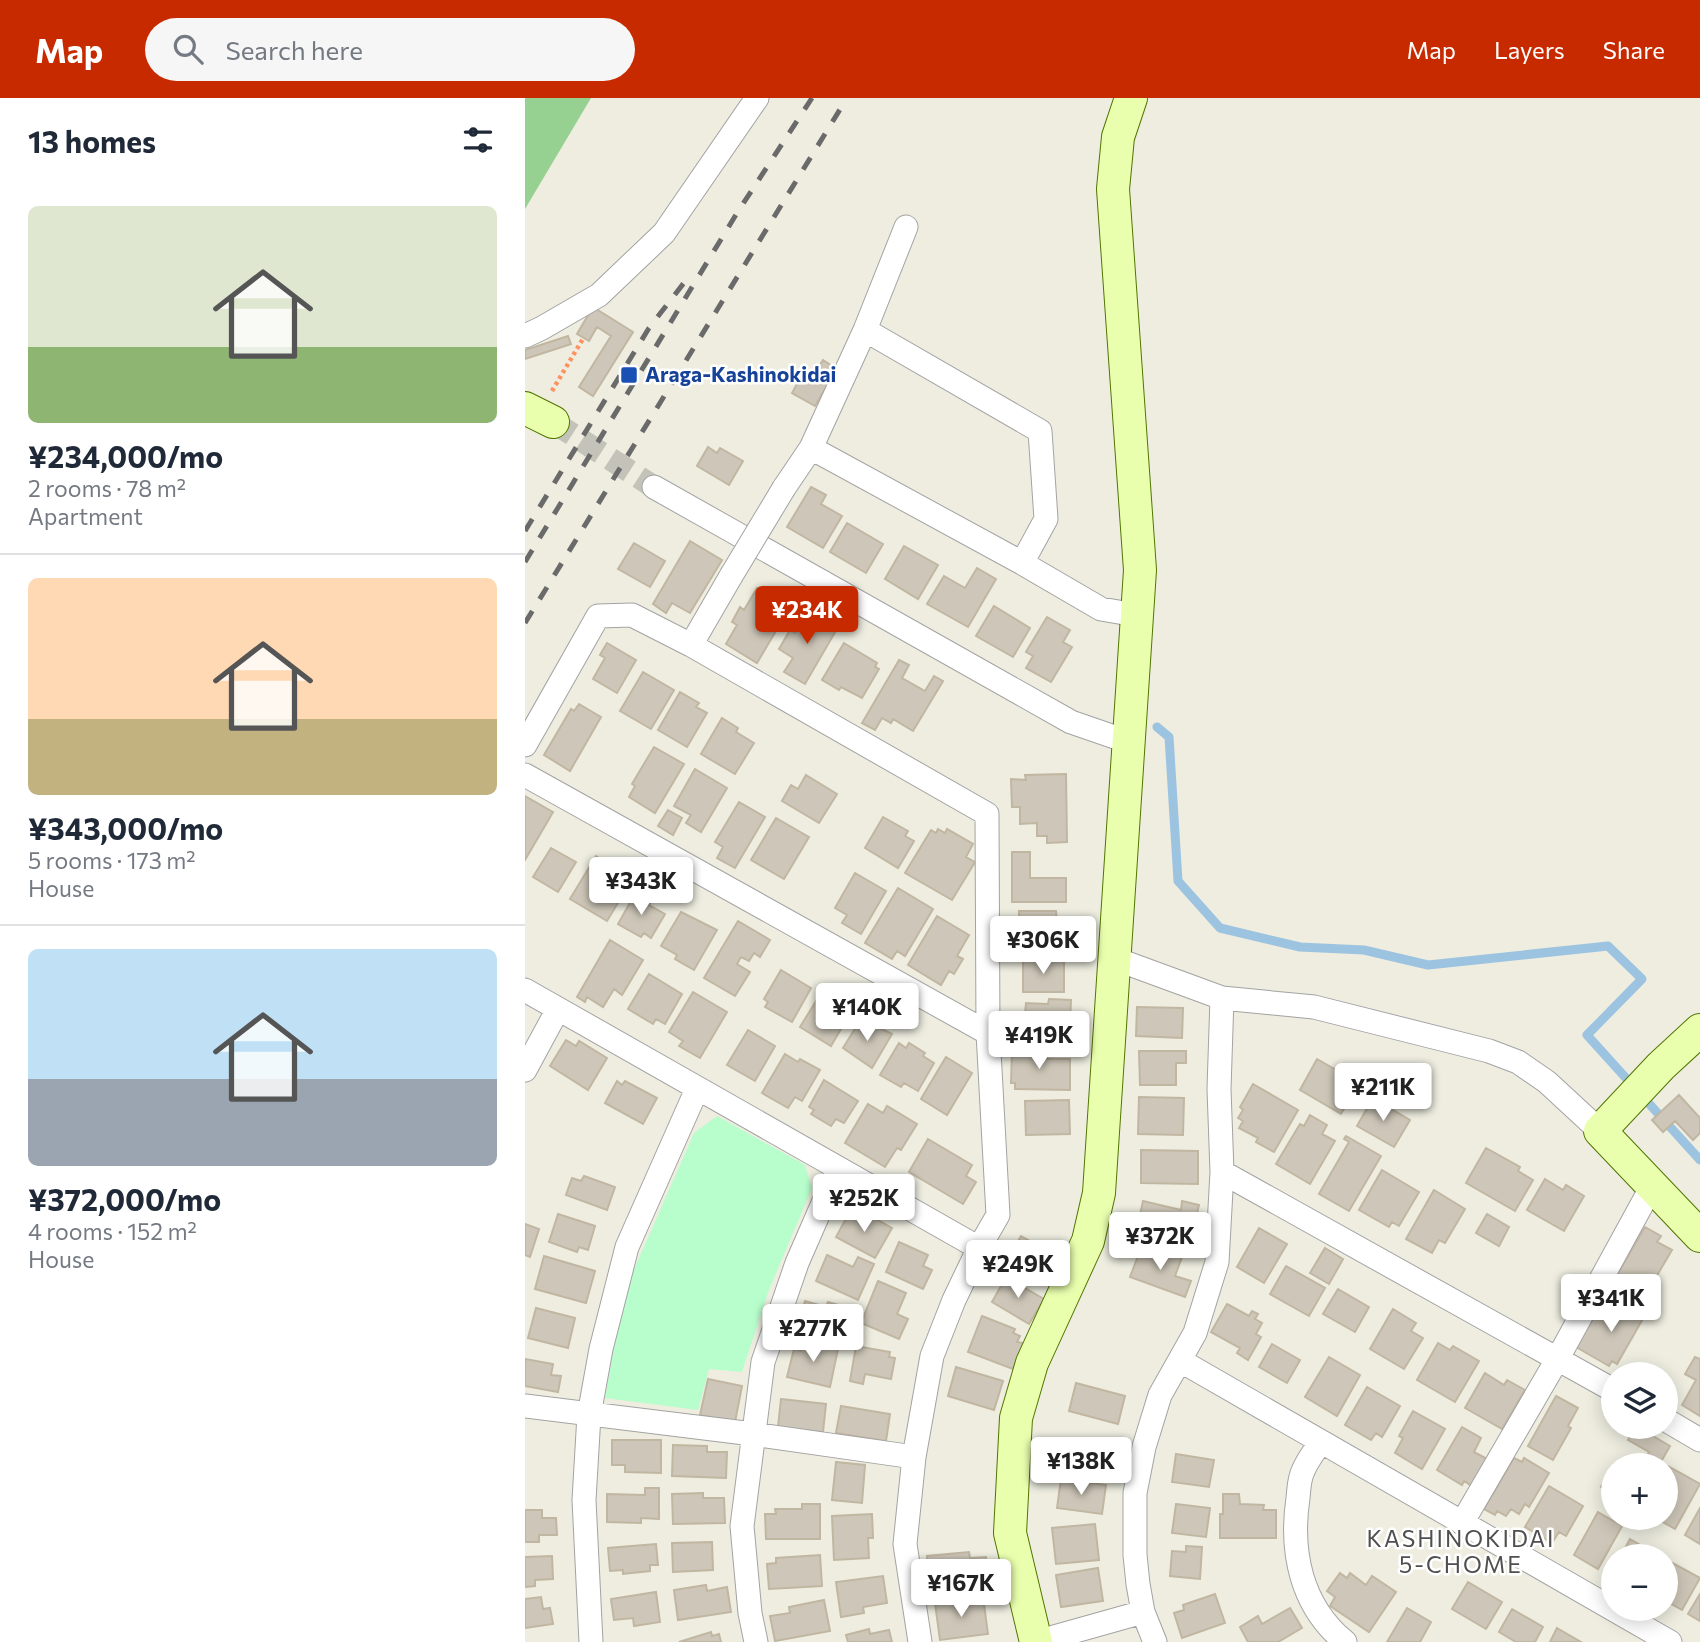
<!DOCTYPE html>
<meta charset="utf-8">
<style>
:root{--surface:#fff;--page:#f6f6f7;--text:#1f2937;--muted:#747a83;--line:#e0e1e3;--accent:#c82a00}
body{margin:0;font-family:Commissioner,sans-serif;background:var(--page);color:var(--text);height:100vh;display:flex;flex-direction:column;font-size:26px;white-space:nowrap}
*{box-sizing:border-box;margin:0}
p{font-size:23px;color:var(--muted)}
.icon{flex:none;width:38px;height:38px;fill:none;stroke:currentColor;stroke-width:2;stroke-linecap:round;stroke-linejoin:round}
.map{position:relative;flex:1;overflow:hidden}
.drawer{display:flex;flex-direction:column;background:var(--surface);width:525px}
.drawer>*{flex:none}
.tools{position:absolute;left:1076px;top:1264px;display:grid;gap:14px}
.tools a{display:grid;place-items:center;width:77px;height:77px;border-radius:50%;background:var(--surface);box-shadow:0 4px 18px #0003;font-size:35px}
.price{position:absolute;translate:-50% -60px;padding:0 16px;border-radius:7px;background:#fff;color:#222;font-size:23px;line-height:46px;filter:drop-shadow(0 2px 4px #0008)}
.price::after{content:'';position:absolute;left:50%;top:42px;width:21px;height:16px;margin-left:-10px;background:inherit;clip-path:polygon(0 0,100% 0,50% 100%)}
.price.current{background:var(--accent);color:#fff}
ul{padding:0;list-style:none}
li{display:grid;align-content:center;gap:14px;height:371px;padding:0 28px}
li+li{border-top:2px solid var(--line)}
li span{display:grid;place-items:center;height:217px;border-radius:10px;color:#555}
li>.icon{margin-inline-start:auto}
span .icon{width:126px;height:126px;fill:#fffc;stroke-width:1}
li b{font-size:30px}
h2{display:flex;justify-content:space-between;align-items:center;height:84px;padding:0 28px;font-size:30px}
header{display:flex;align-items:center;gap:42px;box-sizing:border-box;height:98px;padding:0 35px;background:var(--accent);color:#fff}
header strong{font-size:33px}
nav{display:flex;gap:38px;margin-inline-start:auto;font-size:24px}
.search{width:490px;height:63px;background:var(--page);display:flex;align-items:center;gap:18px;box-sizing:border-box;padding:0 24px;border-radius:38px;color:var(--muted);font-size:26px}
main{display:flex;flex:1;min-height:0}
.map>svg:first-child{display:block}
.forest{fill:#96d191}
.park{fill:#b8fecc}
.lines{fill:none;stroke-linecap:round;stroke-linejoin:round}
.stream{stroke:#9cc3e0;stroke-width:9}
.building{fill:#cec7b9;stroke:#c1b6a1;stroke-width:2}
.street-tunnel{stroke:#c4c3b9;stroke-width:23;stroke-dasharray:23 11;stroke-linecap:butt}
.street-casing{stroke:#a3a3a3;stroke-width:25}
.secondary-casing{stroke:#507600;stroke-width:34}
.path{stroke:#ff9261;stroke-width:4.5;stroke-dasharray:3.5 3.5;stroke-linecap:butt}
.street{stroke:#fff;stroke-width:23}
.secondary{stroke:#eaffae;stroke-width:32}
.rail{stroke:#6a6a6a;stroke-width:5;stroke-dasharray:14 14;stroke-linecap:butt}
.street-bridge-casing{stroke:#a3a3a3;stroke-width:25;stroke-linecap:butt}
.street-bridge{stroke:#fff;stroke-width:23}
.transit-dot{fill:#1a4fb4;stroke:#fff;stroke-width:2.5}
.labels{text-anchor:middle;stroke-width:5;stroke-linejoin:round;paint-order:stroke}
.transit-label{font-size:21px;font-weight:bold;fill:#164399;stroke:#fff;text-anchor:start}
.neighbourhood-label{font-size:23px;letter-spacing:2px;fill:#4f4f4f;stroke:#fff}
</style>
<header>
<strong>Map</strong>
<div class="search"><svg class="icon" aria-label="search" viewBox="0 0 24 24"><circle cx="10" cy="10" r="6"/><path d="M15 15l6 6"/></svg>Search here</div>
<nav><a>Map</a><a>Layers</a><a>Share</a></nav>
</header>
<main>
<section class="drawer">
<h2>13 homes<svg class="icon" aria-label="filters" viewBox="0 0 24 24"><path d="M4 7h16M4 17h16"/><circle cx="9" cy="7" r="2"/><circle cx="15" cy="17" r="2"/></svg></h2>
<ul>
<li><span style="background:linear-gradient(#dfe7d0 65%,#8fb573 0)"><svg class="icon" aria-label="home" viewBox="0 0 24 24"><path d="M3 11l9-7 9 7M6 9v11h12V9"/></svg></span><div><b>¥234,000/mo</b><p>2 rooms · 78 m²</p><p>Apartment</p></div></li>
<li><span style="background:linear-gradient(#ffd9b3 65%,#c2b280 0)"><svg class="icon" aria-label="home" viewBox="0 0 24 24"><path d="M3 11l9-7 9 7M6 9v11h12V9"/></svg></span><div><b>¥343,000/mo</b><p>5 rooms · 173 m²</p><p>House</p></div></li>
<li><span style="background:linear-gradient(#bfe0f5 60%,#9aa5b1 0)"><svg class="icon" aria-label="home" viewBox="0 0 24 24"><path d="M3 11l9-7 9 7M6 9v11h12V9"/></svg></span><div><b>¥372,000/mo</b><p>4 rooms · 152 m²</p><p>House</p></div></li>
</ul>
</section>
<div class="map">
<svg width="1175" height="1544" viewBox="0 0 1175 1544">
<rect width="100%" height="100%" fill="#eeede0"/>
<path class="forest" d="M0,0H66L0,111Z"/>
<path class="park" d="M192,1018L280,1067L287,1090L244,1192L217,1274L184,1271L173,1312L80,1300L99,1194L169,1035Z"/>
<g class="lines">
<path class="stream" d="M632,629L644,639L653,783L695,830L775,849L839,852L903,867L1083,848L1117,881L1062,937L1175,1062"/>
</g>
<path class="building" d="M68,209L108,234L68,298L54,289L86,238L72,229L64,243L52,236Z
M43,238L46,246L0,261V252Z
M298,262L312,271L290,308L267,295L277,277L286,282Z
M183,349L192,355L195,350L218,363L204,387L172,368Z
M286,389L301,397L296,406L317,418L298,450L262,429Z
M322,425L358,446L341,475L305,454Z
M165,443L197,462L165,515L147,505L141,515L128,506Z
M109,445L140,463L125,489L93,471Z
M379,448L413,467L393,501L360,481Z
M452,470L471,481L443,529L402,506L419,478L440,490Z
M232,490L265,509L232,565L201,546L212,527L207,524L215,509L219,512Z
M469,508L505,530L488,559L451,538Z
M289,515L313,529L280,586L259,574L268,560L254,551L265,532L270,535L281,516L286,519Z
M522,519L545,532L538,544L547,549L526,584L501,570L508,558L501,554Z
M82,545L111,562L92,595L68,581L80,560L75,557Z
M319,545L352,565L350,569L354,571L337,600L316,589L314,592L297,582Z
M374,562L384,567L377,580L400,593L409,578L418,583L388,633L368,621L366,625L357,620L350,632L337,625Z
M118,574L149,592L126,631L95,613Z
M155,594L174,605L171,609L182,615L162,649L133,632Z
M54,606L76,619L45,673L19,657L46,611L49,613Z
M197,620L213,630L211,634L229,645L210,676L176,656Z
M129,649L159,666L130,715L104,699L110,688L107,686Z
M170,671L202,690L176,734L161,725L166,717L149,708Z
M541,676L542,744L522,745V738H512V725L495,726V709H487L486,681L501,682L500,677Z
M281,677L312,696L294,725L257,703L266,687L273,691Z
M0,698L28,714L0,762Z
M214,704L240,719L210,770L192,760L198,749L190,744Z
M143,712L157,720L148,737L133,728Z
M358,719L383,733L380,738L389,743L373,770L340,750Z
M251,720L284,739L259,781L226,762Z
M413,731L420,735L422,731L448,746L441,759L450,764L427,802L380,775L406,732L411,735Z
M26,750L51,764L33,794L8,779Z
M487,754H505V780H541V804H487Z
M71,758L108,780L82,823L45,801Z
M330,775L361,793L336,836L317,825L322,817L310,810Z
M373,790L408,811L380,858L372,853L367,861L340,845Z
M111,794L126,803L124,807L140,816L126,840L119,835L116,839L93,826Z
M494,813H531L532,823L535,822L536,849H503V838L495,839Z
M156,814L192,832L169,872L150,861L152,857L136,848Z
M412,818L444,837L432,858L438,861L429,876L424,873L416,887L383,867Z
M213,823L245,842L235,859L229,855L224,863L216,859L212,866L225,874L210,898L179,880Z
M85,842L118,862L97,897L89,891L78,909L62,899L60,904L52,899Z
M498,861H539V894H498Z
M256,872L286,890L267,924L240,909L243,904L239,901Z
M124,876L157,896L140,926L131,921L128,926L103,911Z
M168,894L202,914L175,960L154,948L158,943L144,934Z
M296,895L321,909L317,914L324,917L306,948L275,929Z
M524,901L546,902L544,944L487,941L488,916H500L501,905L523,906Z
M612,909L658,910L657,940L611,938Z
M336,921L367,936L347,970L318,950Z
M223,932L250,948L230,983L202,967Z
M41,942L51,948L54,943L82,960L63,992L25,968Z
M374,945L381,950L384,945L400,955L398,958L409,965L393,993L379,985L376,989L355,977Z
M487,951H522V961H545V992L490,991V985H486Z
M614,953H661V965H651V987H615Z
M260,956L273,964L275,961L295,972L277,1003L270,999L263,1010L237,995Z
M421,959L447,975L422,1017L396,1001Z
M792,961L834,985L816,1016L775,992Z
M299,982L333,1003L319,1025L311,1021L306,1028L286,1016L289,1012L284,1009Z
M92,983L97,987L100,983L132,1000L118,1026L80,1005Z
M728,986L773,1012L749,1054L731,1044L733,1040L714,1030L718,1023L713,1020L718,1012L715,1009Z
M1154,997L1175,1020V1035L1168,1042L1150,1023L1138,1034L1127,1022Z
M614,999L659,1000L658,1037L613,1036Z
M848,1000L885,1022L869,1049L832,1028Z
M544,1002L545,1036L501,1037L500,1003Z
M343,1006L358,1015L362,1008L392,1026L376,1052L372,1050L360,1069L320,1045Z
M785,1017L802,1027L797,1036L810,1043L785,1086L751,1066L775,1026L779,1028Z
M821,1038L856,1058L824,1113L794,1096L824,1044L819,1041Z
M403,1041L447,1067L441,1078L451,1084L438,1106L384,1074Z
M961,1050L995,1069L993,1073L1008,1082L990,1113L941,1085Z
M616,1052L673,1053V1086L616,1085Z
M857,1072L894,1094L874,1128L867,1124L864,1129L834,1112Z
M59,1078L90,1089L82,1112L41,1097L47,1080L56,1083Z
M1020,1081L1038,1092L1041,1087L1059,1098L1039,1133L1002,1112Z
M909,1092L940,1111L920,1145L914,1142L907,1155L881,1141Z
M618,1103L656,1112L657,1103L674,1107L669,1128L654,1125L652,1134L613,1126Z
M325,1113L343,1123L346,1118L367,1130L350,1160L311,1139Z
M33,1116L70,1128L63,1152L54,1149L52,1154L24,1144Z
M962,1116L984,1129L974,1148L951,1135Z
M0,1126L14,1131L5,1159L0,1157Z
M1120,1129L1136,1138L1132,1144L1147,1152L1127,1186L1120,1182L1115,1191L1092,1177Z
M734,1130L762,1146L739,1185L712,1169Z
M496,1138L537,1161L523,1187L482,1163Z
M374,1144L403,1157L398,1168L407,1172L398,1191L361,1174Z
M616,1150L637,1158L639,1152L657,1159L650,1178L666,1183L660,1199L605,1179Z
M800,1150L818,1161L804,1186L785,1175Z
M302,1157L328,1169L333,1159L349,1166L333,1202L291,1183Z
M19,1158L70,1173L61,1205L10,1191Z
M761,1168L800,1190L784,1218L745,1196Z
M481,1179L519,1201L504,1226L467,1204Z
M353,1183L381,1195L372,1216L383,1221L374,1241L336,1225Z
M813,1191L844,1209L830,1234L798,1216Z
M280,1203L301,1209L303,1204L327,1211L318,1243L272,1230Z
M1096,1203L1120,1217L1092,1266L1087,1263L1084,1268L1051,1249L1070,1216L1083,1224Z
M702,1206L724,1218L727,1213L733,1216L730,1221L737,1225L731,1236L736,1239L723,1262L712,1255L715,1250L686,1234Z
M11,1210L50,1220L43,1250L3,1240Z
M868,1211L891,1225L886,1233L898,1240L879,1271L845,1251Z
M457,1218L490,1231L488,1235L495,1238L492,1244L498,1245L488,1271L443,1254Z
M279,1243L313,1251L305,1289L262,1279L269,1251L276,1253Z
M913,1245L925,1252L928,1248L954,1263L930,1304L892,1282Z
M747,1246L775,1262L762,1285L734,1269Z
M331,1248L365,1254L364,1259L370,1260L366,1281L340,1276L338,1286L325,1283Z
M804,1259L835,1277L812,1318L780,1299Z
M1170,1259L1175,1261V1318L1157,1307L1171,1282L1160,1276Z
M0,1261L28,1266L26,1277L36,1278L33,1294L0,1288Z
M431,1269L478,1283L469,1312L423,1298Z
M960,1275L979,1287L982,1282L1000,1292L977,1331L940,1310Z
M183,1281L217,1288L210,1324L175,1317Z
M551,1285L600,1298L593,1326L544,1313Z
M842,1289L875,1308L857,1339L851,1335L846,1342L820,1327Z
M1031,1298L1053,1310L1043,1328L1046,1330L1028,1362L1003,1348Z
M256,1301L301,1306L298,1334L253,1329Z
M316,1308L365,1316L361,1343L311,1335Z
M888,1313L920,1331L897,1371L870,1355L878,1340L874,1338Z
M1111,1328L1145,1348L1134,1367H1116L1124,1354L1103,1342Z
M937,1329L956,1340L949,1354L962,1361L947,1388L939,1383L937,1387L912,1372Z
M87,1342H136V1375L100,1374V1367H87Z
M148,1347L182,1348V1354H202L201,1380L147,1378Z
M651,1356L689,1362L684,1389L647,1384Z
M989,1360L997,1364L999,1360L1024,1375L1004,1409L1000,1406L994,1416L986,1411L981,1418L972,1413L970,1417L959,1411Z
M311,1364L340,1367L337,1405L307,1402Z
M1088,1368V1396L1076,1389Z
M1143,1368L1175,1386L1150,1431L1129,1419H1141V1372Z
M536,1381L581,1387L577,1416L532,1410Z
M1024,1388L1058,1408L1041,1438L1034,1434L1027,1445L1000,1429Z
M120,1390H134V1421L116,1420V1425L82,1424V1396L120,1397Z
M178,1395V1400H199L200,1425L148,1426L147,1396Z
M698,1396H714L715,1406L739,1407L738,1412H751V1440H695V1416H698Z
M277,1406H295V1441H241L240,1416H251L250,1411H277Z
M651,1406L685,1410L681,1439L647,1435Z
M1175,1410V1446L1160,1437Z
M0,1412H17V1420H31L32,1437H14V1444H0Z
M1073,1414L1097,1428L1073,1471L1049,1457Z
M347,1416L348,1440H343L344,1460L309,1462L307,1418Z
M570,1426L574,1462L531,1466L527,1430Z
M1105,1441L1133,1457V1458H1096Z
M187,1444L188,1472L148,1474L147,1445Z
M131,1446L133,1467H125V1473L98,1476V1472L85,1473L83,1450Z
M661,1448L677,1449L675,1481L645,1478L647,1453L661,1454Z
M444,1454L445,1460L461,1459L464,1489L405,1494L402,1458Z
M295,1457L297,1488L244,1491L242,1466L251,1465V1460Z
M27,1458L28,1481L10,1482V1488L0,1489V1459Z
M1142,1462L1175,1480L1157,1512L1141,1503Z
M573,1470L578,1503L536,1509L531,1477Z
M815,1475L822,1480L825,1475L841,1487L847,1478L871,1494L844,1534L805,1508L810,1499L802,1493Z
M358,1478L362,1505L338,1509L339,1515L316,1519L311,1484Z
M943,1484L977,1504L961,1531L927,1511Z
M181,1487L182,1493L202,1489L206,1514L153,1522L149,1492Z
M131,1494L135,1524L109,1528L108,1520L89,1522L86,1501Z
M690,1496L700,1525L657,1540L649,1515L659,1512L658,1507Z
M1175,1496V1523L1163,1516Z
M16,1499L18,1511L25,1510L28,1526L0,1530V1501Z
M458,1499L463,1536L415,1542L410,1505Z
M299,1502L305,1533L250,1543L245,1518L265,1515L264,1509Z
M765,1510L777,1530L753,1544H723L715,1529L733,1518L737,1526Z
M882,1510L906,1524L895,1544H862Z
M987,1511L1018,1529L1010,1544H991L974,1534Z
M1032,1530L1056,1544H1025Z
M344,1531L345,1536L364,1532L367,1544H323L321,1537Z
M186,1534L187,1538L194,1536L196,1544H154Z"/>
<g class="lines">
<path class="street-tunnel" d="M28,324L129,389"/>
<defs>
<path id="street" d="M340,232L515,333L521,421L497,465L576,511L611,517
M0,238L17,230L74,197L139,135L232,0
M286,350L497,465
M129,389L546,624L604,644
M259,390L286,350L340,232L381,129
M166,547L462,716L463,935L473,1117L454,1150L429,1202L407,1258L389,1359L380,1446L395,1544
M0,647L73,518L107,517L166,547L206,478
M0,677L463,935
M588,860L697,900L789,909L964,953L993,964L1022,984L1075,1033
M0,892L454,1150
M0,972L33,911
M697,1074L1088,1292
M656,1263L1145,1544
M0,1308L228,1336L389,1359
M1141,1322L1175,1342
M795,1345C789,1354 782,1363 778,1373C774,1381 774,1391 773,1400C765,1454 776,1508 820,1544
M937,1425L1033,1260L1126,1090
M66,1544L59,1402L64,1317L76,1251L102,1149L172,991
M231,1544L225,1515L217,1428L238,1264L272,1165L313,1071
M511,1544L618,1514
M630,1544L618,1514L613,1486L610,1457V1395L619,1349L635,1297L670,1235L692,1164L697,1074L694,991L697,900"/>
<path id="secondary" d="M0,310L28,324
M1175,932L1136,968L1075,1033L1175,1138
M511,1544L485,1435L491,1320L507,1265L563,1143L574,1095L615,472L588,91L593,39L606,0"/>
</defs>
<use href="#street" class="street-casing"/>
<use href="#secondary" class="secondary-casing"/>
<path class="path" d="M27,293L59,239"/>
<use href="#street" class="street"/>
<use href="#secondary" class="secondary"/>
<path class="rail" d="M0,433L124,230L165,177
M0,464L212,115L287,0
M0,525L322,0"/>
<defs>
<path id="street-bridge" d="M206,478L259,390"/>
</defs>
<use href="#street-bridge" class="street-bridge-casing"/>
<use href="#street-bridge" class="street-bridge"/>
</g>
<rect class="transit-dot" x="95" y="268" width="18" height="18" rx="3.5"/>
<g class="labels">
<g class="transit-label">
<text x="120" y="284">Araga-Kashinokidai</text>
</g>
<g class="neighbourhood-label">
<text x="936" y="1449">KASHINOKIDAI<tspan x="936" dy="26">5-CHOME</tspan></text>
</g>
</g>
</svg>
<div class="tools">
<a><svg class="icon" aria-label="layers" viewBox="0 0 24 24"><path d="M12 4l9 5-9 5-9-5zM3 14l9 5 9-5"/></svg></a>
<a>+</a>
<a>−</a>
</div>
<b class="price current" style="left:282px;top:548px">¥234K</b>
<b class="price" style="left:116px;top:819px">¥343K</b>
<b class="price" style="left:518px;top:878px">¥306K</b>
<b class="price" style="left:342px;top:945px">¥140K</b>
<b class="price" style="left:514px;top:973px">¥419K</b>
<b class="price" style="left:858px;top:1025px">¥211K</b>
<b class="price" style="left:339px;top:1136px">¥252K</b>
<b class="price" style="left:635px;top:1174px">¥372K</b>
<b class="price" style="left:493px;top:1202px">¥249K</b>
<b class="price" style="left:1086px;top:1236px">¥341K</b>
<b class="price" style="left:288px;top:1266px">¥277K</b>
<b class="price" style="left:556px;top:1399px">¥138K</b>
<b class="price" style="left:436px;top:1521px">¥167K</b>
</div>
</main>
